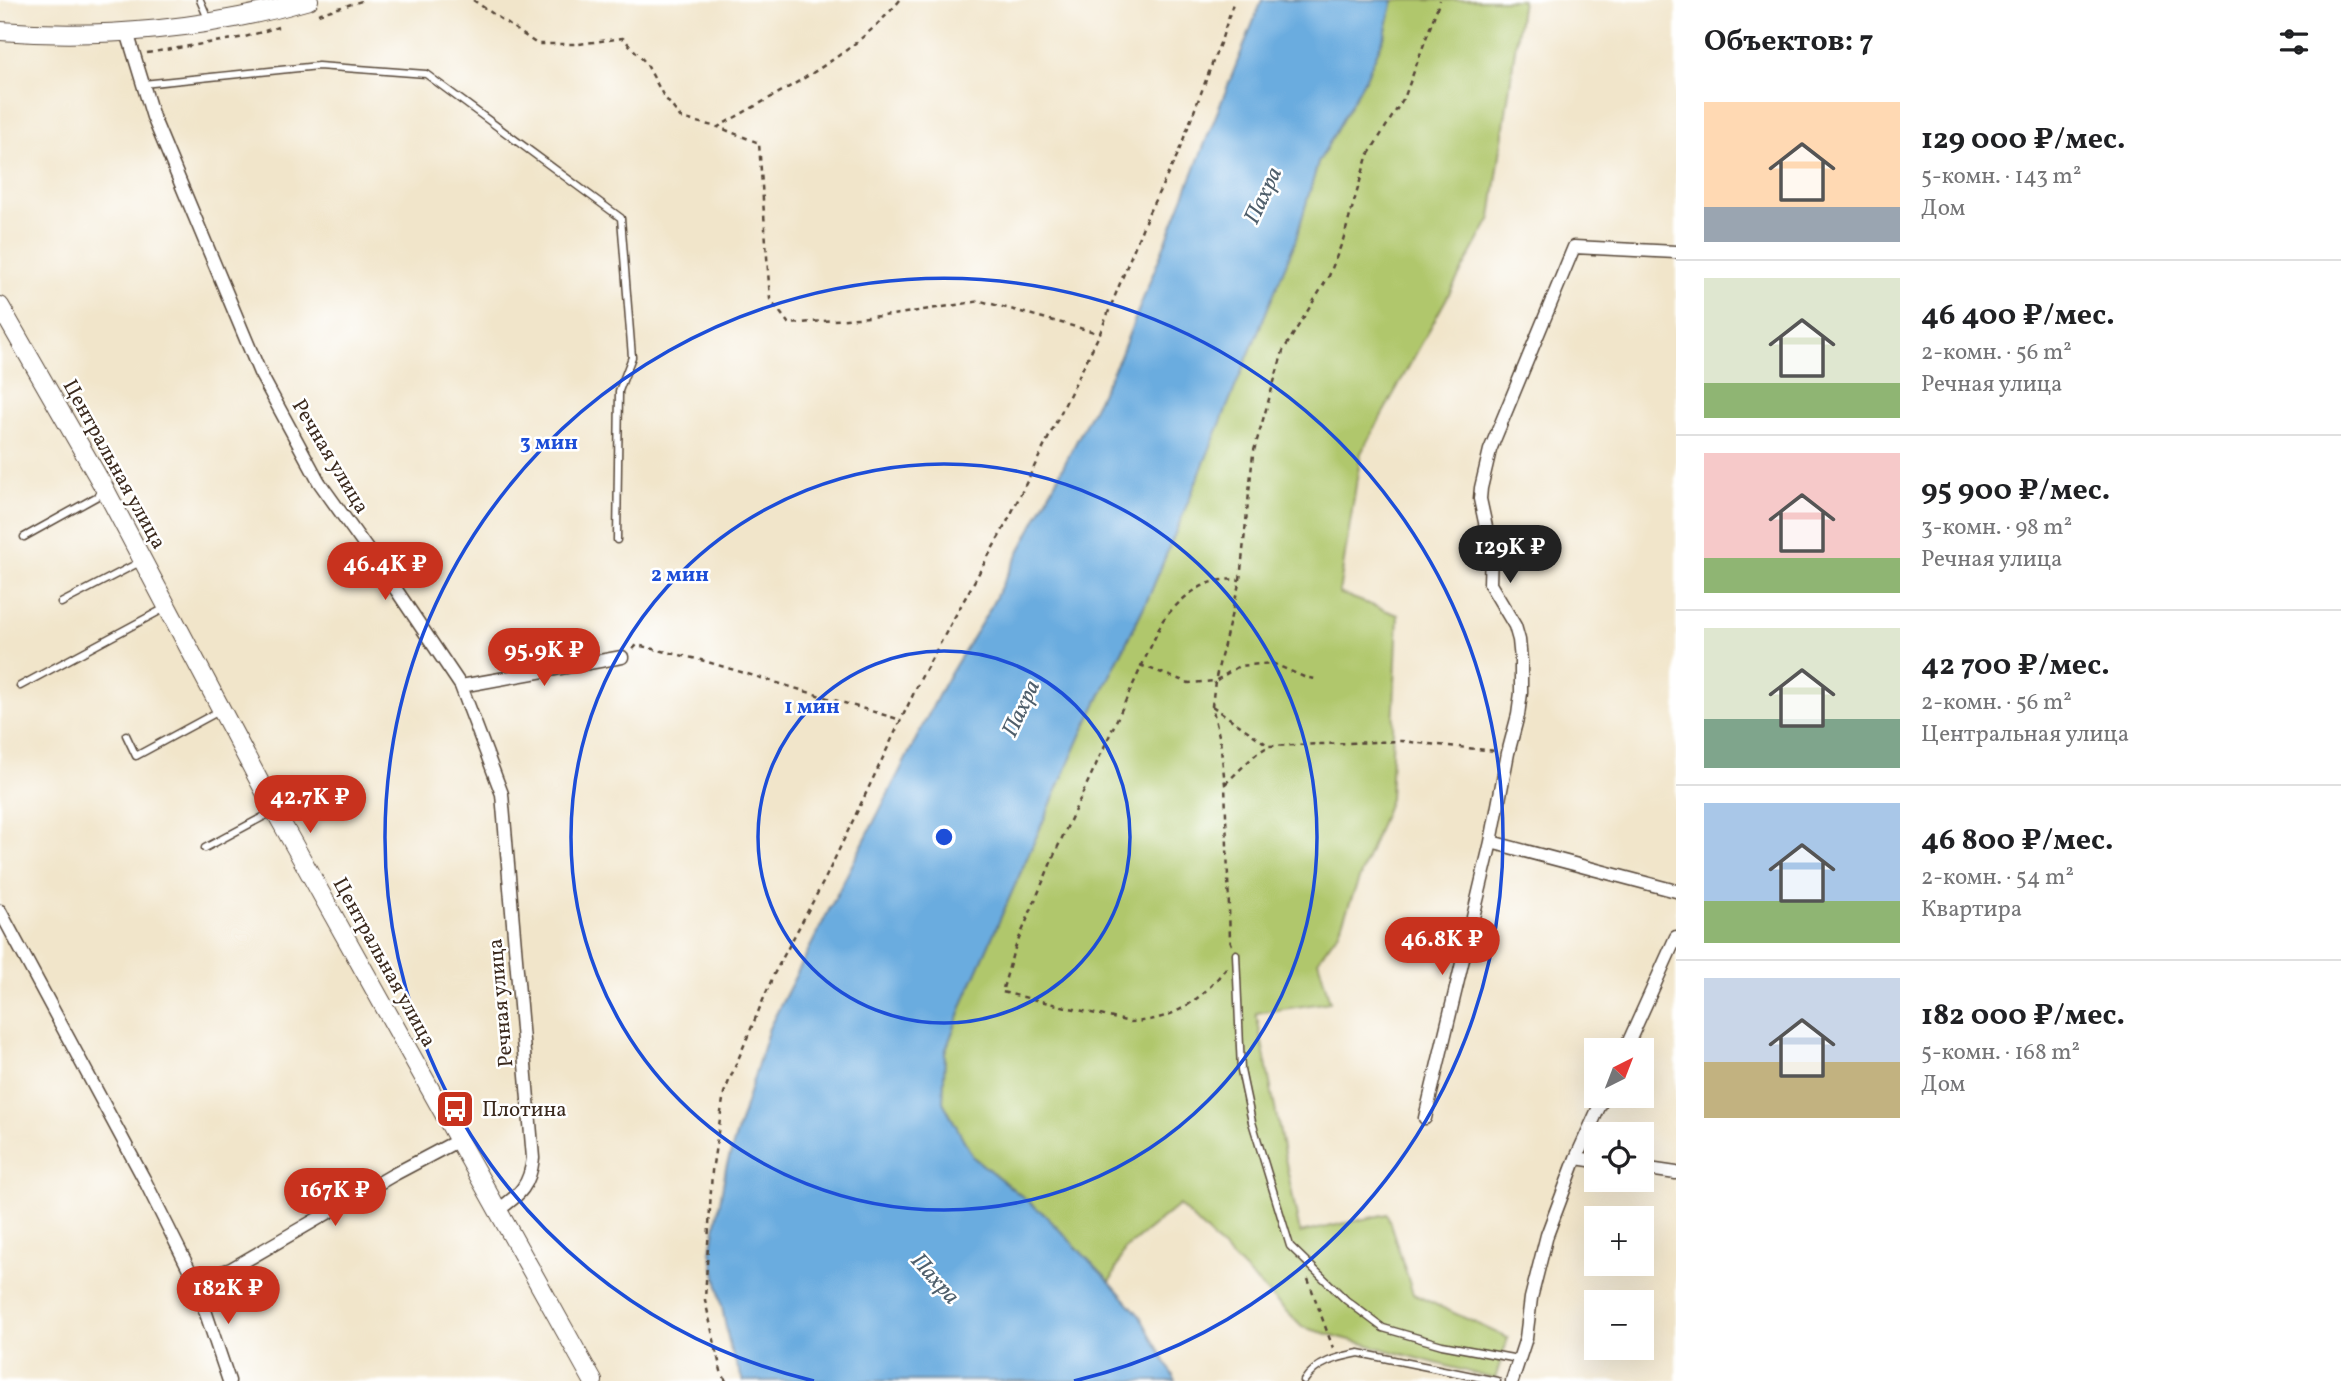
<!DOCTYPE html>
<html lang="ru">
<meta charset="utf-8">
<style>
:root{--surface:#fff;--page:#f6f6f6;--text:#202124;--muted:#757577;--line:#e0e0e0;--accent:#c8321e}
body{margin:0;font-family:Vollkorn,serif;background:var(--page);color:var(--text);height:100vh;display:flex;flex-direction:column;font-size:26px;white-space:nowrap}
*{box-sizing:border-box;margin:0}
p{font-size:23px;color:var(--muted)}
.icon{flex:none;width:38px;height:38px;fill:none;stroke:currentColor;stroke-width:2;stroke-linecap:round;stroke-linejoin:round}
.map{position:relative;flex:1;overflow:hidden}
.side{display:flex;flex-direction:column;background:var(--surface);width:665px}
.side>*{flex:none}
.needle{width:46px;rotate:42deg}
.buttons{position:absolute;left:1584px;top:1038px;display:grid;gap:14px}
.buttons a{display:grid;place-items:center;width:70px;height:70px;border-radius:0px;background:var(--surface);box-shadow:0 7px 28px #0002;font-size:35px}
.price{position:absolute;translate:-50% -60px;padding:0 16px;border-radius:24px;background:var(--accent);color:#fff;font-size:23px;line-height:46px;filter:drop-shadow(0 2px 4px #0008)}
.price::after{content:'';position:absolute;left:50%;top:42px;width:21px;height:16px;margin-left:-10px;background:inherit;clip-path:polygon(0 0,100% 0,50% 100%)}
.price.current{background:#222;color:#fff}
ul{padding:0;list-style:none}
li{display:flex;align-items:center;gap:21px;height:175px;padding:0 28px}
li+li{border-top:2px solid var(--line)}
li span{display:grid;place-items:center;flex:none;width:196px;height:140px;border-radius:0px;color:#555}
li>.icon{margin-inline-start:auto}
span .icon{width:84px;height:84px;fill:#fffc;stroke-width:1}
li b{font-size:30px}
h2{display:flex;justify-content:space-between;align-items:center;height:84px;padding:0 28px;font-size:30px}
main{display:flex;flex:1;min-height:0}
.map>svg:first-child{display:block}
.green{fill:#b0c76c;stroke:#767845;stroke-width:2}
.water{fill:#6bacdf;stroke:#536b7e;stroke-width:2}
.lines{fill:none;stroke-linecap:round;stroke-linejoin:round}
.lane-casing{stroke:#564638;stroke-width:9}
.street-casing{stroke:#564638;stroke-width:15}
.secondary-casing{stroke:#564638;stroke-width:20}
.path{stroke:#564638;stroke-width:2.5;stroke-dasharray:5 5;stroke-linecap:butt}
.lane{stroke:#fff;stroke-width:6}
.street{stroke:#fff;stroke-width:12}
.secondary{stroke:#fff;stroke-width:18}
.ring{fill:none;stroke:#1d4ed8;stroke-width:3.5}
.labels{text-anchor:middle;stroke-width:5;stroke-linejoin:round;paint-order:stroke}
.street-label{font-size:21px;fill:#3b2a1e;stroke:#fff}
.poi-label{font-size:21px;fill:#3b2a1e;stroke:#fff;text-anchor:start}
.water-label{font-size:23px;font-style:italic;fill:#4e5e6b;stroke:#fff}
.centre{fill:#1d4ed8;stroke:#fff;stroke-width:3.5}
.ring-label{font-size:21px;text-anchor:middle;font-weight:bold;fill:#1d4ed8;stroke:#fff;stroke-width:5;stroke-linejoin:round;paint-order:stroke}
</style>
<main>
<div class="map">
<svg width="1676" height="1381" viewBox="0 0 1676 1381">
<rect width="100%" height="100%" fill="#fff"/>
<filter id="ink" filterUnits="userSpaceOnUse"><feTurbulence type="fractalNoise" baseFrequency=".0143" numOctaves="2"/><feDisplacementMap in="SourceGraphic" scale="14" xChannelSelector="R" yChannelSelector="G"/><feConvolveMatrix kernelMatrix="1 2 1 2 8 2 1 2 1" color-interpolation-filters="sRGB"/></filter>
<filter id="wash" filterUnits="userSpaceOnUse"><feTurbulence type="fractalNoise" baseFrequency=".00686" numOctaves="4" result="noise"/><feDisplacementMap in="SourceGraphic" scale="28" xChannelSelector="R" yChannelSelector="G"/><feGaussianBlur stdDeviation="1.57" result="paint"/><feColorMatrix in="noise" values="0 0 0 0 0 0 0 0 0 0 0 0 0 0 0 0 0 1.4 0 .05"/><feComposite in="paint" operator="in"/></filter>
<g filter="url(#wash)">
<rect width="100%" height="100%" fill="#f1e5ca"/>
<path class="green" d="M1393,0H1522L1491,218L1361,453L1339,593L1398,615L1390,799L1339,931L1318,960L1330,1002L1256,1013L1300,1233L1387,1214L1413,1294L1508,1338L1495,1379L1302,1327L1179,1205L1125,1249L1110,1282L1044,1214L973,1157L943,1102L945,1052L967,994L1082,733L1150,594L1295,242L1318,163L1366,77L1385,35Z"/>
<path class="water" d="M1262,0H1393L1385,35L1366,77L1318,163L1295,242L1150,594L1082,733L967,994L945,1052L943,1102L973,1157L1044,1214L1110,1282L1140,1316L1176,1381H743L730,1348L711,1251L726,1168L769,1028L944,684L988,612L1119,359Z"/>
</g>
<g filter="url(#ink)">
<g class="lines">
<defs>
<path id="lane" d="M200,0L209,21
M143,84L318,66L426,74L621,218L632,357L619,391L617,540
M24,537L105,492
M61,603L140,562
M20,686L167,607
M126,735L136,756L221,710
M205,848L274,811
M1236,954L1241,1070L1252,1122L1290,1246L1346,1300L1383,1328L1442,1345L1518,1359
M1304,1381C1316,1362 1338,1357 1359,1353L1497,1381"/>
<path id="street" d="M127,32L153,117L260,373L319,482L397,591L461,686L502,794L533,1158C530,1185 520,1195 498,1210
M1676,252L1574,247L1490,450L1481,488L1480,499L1491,550L1490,584L1515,626L1519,640L1521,660V693L1518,715L1508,753L1491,842L1676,891
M461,686L622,657
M0,911L144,1179L195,1281L229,1381
M1625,1050L1676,937
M1425,1118L1491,842
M1576,1158L1596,1161
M1642,1168L1676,1173
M195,1281L231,1269L393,1175L459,1140
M1512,1381L1526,1338L1531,1298L1547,1235L1576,1158L1604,1096"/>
<path id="secondary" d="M0,31C102,39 210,29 309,0
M0,306L106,491L275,811L593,1381"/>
</defs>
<use href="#lane" class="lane-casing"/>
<use href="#street" class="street-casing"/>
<use href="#secondary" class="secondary-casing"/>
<path class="path" d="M473,0L537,44H579L623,38L646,63L663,95L681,118L717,127
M900,0C852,58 782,90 718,127L759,143L770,299L789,324L892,315L981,301L1098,333
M318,14L365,0
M147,53L245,37L278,27
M633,649L637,645L701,660L901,720
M1140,665L1189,683L1215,681L1239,666L1272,663L1304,677L1315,679
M1212,706L1269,746L1401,741L1496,751
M1225,784L1256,754L1269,746
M1232,945L1230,940L1225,784L1220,740L1212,706L1215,681L1240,580L1253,454L1283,351L1329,276L1343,240L1367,157L1405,96L1440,0
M1226,968C1201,1001 1172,1021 1130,1022L1002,992L1013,953L1055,853L1163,620C1184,595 1206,576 1240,580
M1308,1279L1333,1348
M726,1381L721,1371L705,1300L712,1171L724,1093L774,974L825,879L921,678L1006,524L1100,333L1148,214L1177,156L1222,38L1234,0"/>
<use href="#lane" class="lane"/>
<use href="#street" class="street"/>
<use href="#secondary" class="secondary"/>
</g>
</g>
<g class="ring">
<circle cx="944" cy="837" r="186"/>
<circle cx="944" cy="837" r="373"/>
<path d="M814 1381A559 559 0 1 1 1074 1381"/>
</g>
<defs>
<symbol id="bus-square" viewBox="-11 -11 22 22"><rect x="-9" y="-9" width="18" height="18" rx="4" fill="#c8321e" stroke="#fff"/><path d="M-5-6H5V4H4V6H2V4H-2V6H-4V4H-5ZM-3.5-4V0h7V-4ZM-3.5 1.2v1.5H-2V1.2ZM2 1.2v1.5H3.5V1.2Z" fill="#fff"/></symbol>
</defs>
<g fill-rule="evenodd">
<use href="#bus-square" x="433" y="1087" width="44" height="44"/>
</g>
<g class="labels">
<g class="street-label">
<text transform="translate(331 456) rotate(59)" y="7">Речная улица</text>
<text transform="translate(115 464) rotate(61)" y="7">Центральная улица</text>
<text transform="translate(385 962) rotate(61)" y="7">Центральная улица</text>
<text transform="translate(500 1003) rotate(-95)" y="7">Речная улица</text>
</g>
<g class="poi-label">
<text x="482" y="1116">Плотина</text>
</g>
<g class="water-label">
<text transform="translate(1262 195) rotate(-65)" y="8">Пахра</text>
<text transform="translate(1020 708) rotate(-65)" y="8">Пахра</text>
<text transform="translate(936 1278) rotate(48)" y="8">Пахра</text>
</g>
</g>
<circle cx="944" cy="837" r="10" class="centre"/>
<g class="ring-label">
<text x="549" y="449">3 мин</text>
<text x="680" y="581">2 мин</text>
<text x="812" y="713">1 мин</text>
</g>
</svg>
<div class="buttons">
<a><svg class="needle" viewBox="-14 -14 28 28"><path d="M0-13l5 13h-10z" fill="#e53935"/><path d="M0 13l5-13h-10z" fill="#757577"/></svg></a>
<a><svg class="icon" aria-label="locate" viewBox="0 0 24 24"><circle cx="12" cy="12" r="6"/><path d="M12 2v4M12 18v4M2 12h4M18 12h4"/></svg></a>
<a>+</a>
<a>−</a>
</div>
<b class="price current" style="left:1510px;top:585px">129K ₽</b>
<b class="price" style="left:385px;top:602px">46.4K ₽</b>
<b class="price" style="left:544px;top:688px">95.9K ₽</b>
<b class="price" style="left:310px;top:835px">42.7K ₽</b>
<b class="price" style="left:1442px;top:977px">46.8K ₽</b>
<b class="price" style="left:335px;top:1228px">167K ₽</b>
<b class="price" style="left:228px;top:1326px">182K ₽</b>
</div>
<section class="side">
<h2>Объектов: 7<svg class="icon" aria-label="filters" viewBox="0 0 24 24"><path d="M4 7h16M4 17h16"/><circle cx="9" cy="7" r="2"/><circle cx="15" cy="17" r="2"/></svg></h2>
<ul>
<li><span style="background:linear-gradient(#ffd9b3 75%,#9aa5b1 0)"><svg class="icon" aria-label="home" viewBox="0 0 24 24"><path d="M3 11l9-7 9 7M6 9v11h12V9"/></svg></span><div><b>129 000 ₽/мес.</b><p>5-комн. · 143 m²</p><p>Дом</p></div></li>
<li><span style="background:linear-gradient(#dfe7d0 75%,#8fb573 0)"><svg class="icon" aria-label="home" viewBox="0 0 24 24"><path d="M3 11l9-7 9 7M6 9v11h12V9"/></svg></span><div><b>46 400 ₽/мес.</b><p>2-комн. · 56 m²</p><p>Речная улица</p></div></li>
<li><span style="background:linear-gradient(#f6c9c9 75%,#8fb573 0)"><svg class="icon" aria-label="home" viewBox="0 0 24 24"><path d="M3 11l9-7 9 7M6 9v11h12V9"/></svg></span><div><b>95 900 ₽/мес.</b><p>3-комн. · 98 m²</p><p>Речная улица</p></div></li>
<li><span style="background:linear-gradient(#dfe7d0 65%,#7fa58c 0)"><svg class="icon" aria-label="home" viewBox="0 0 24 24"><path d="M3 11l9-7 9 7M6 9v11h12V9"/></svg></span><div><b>42 700 ₽/мес.</b><p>2-комн. · 56 m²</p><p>Центральная улица</p></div></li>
<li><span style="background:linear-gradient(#a9c7e8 70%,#8fb573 0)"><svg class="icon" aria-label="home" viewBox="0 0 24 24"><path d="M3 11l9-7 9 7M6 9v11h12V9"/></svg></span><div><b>46 800 ₽/мес.</b><p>2-комн. · 54 m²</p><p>Квартира</p></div></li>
<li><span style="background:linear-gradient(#c9d6e8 60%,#c2b280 0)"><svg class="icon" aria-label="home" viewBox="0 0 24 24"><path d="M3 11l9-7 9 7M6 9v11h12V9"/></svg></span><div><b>182 000 ₽/мес.</b><p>5-комн. · 168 m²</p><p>Дом</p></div></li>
</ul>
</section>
</main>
